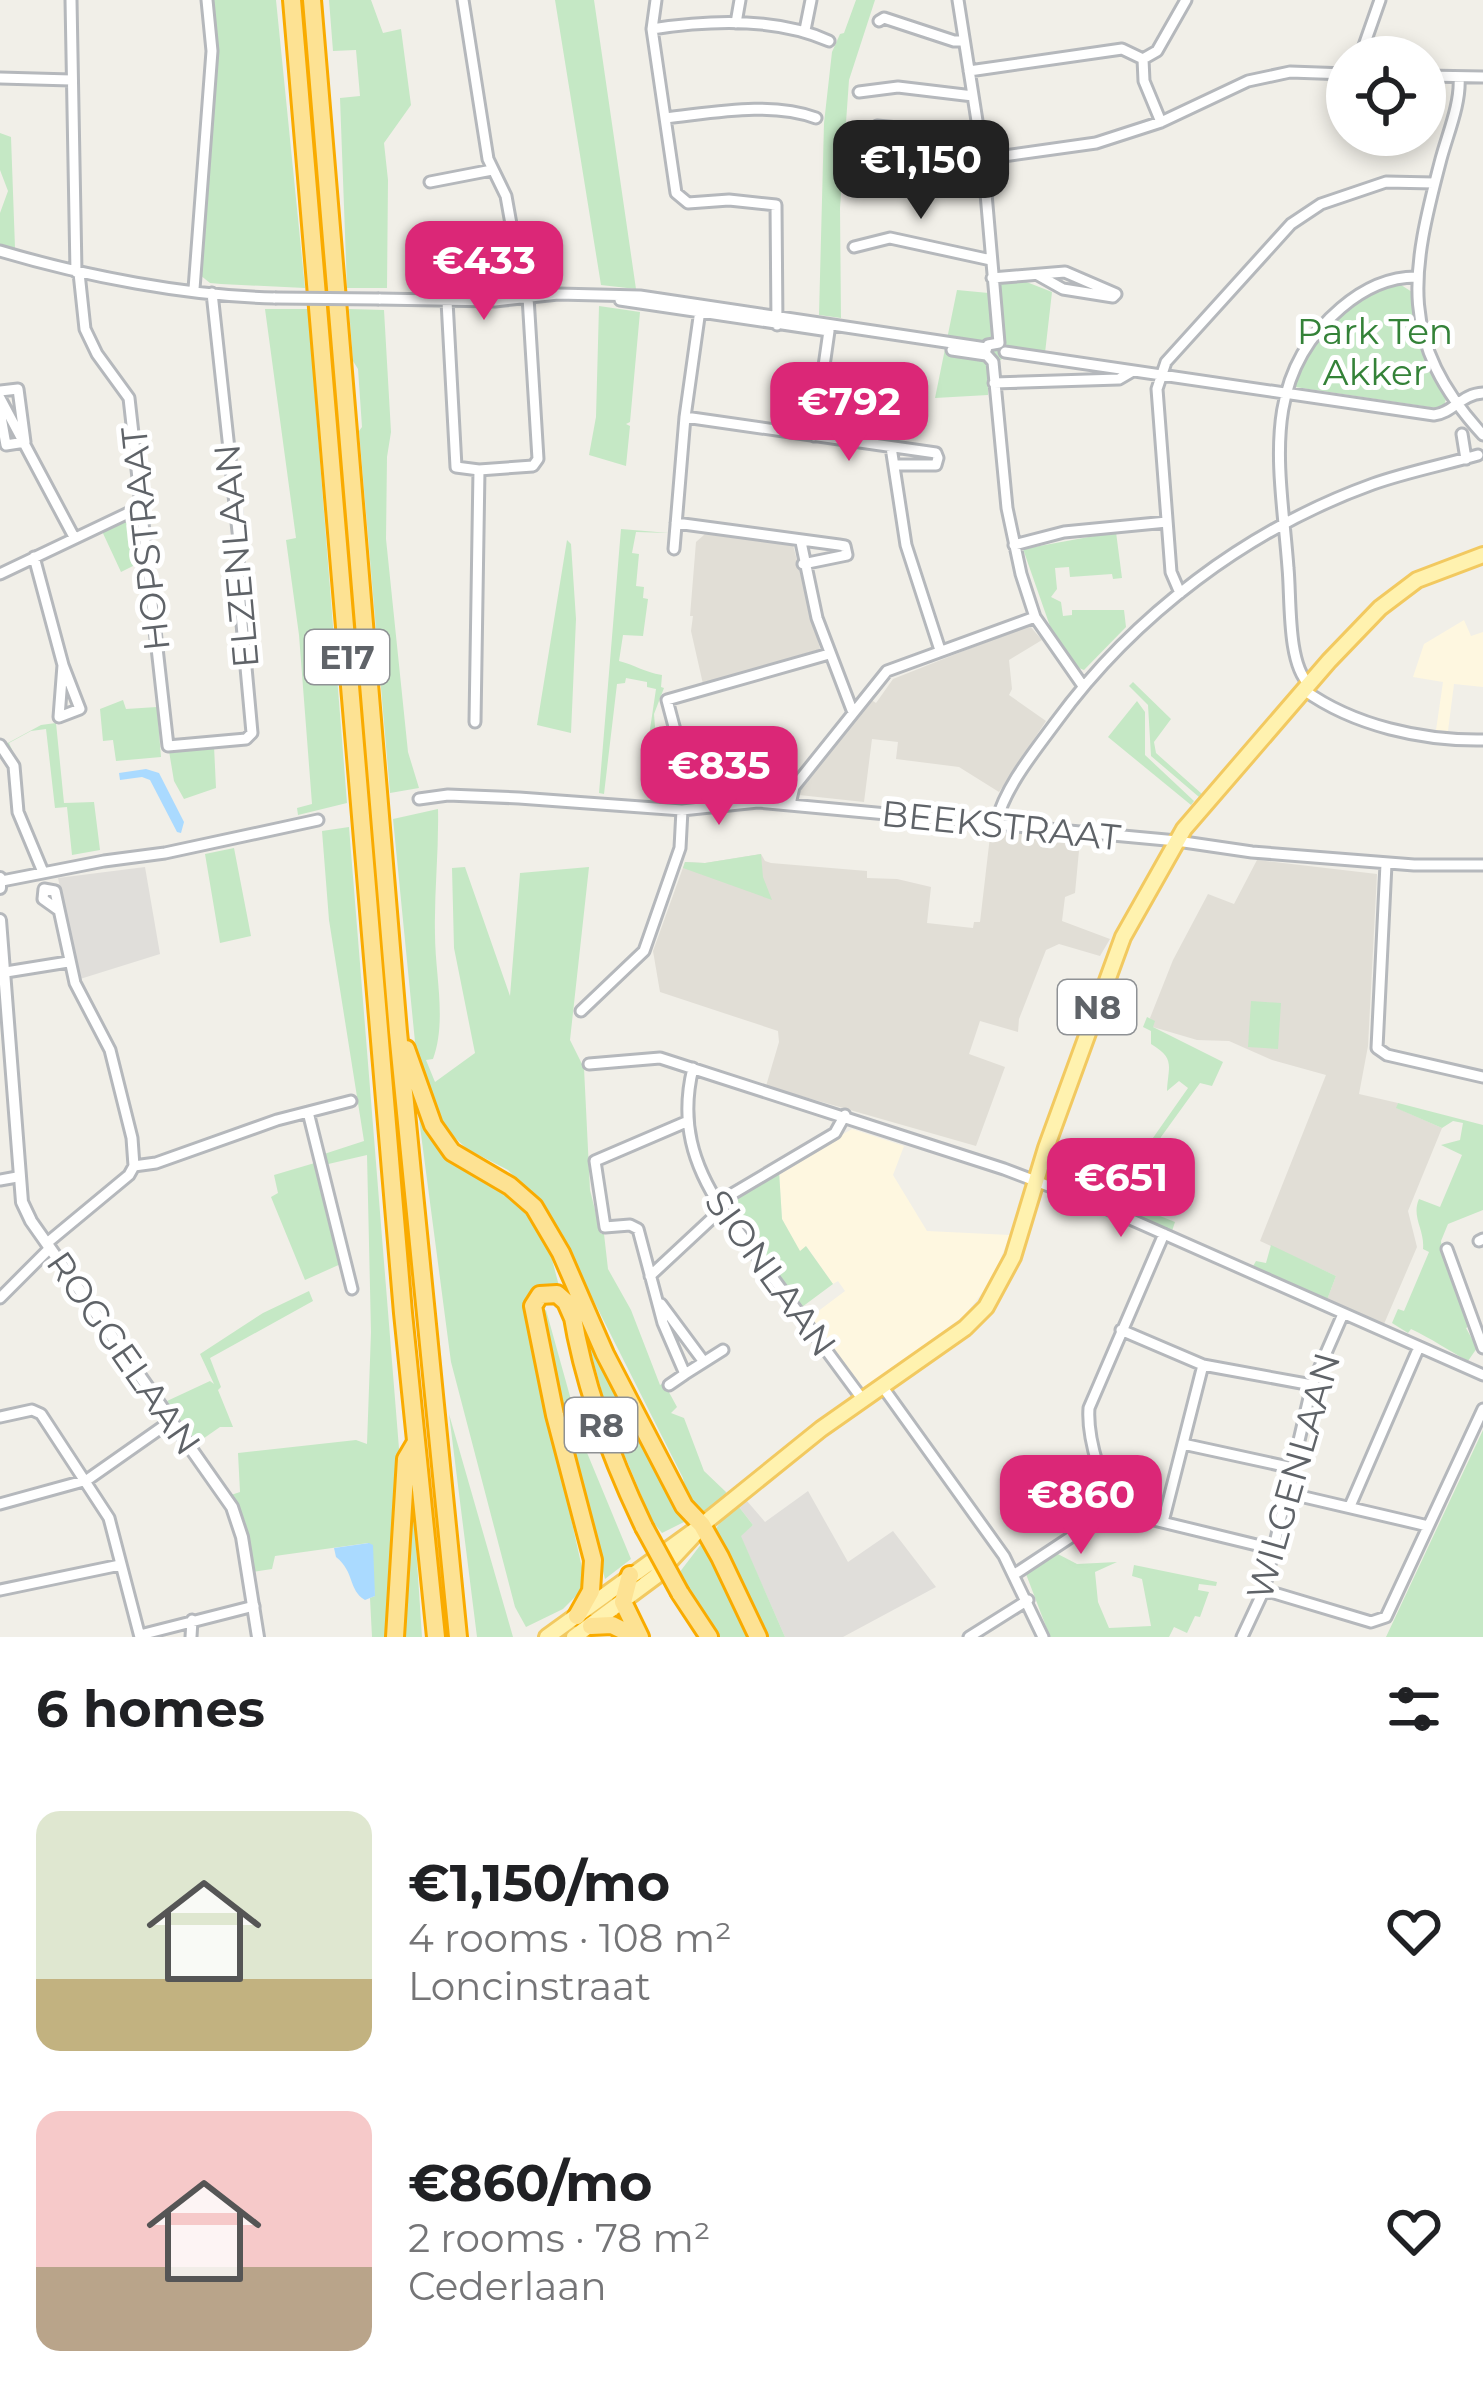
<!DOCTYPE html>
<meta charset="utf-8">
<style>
:root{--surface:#fff;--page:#f2f2f2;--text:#202124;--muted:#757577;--accent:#db2777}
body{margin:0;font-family:Montserrat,sans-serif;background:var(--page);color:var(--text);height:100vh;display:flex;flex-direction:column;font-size:45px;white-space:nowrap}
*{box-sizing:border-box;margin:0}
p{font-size:39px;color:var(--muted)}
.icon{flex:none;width:66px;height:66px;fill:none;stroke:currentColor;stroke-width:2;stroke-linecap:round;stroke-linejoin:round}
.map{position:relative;height:1637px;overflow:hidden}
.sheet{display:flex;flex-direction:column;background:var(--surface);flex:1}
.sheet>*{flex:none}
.buttons{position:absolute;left:1326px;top:36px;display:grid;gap:24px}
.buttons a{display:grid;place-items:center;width:120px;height:120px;border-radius:50%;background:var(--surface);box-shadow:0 6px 18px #0003;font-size:60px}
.price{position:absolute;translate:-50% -102px;padding:0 27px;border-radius:24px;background:var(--accent);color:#fff;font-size:39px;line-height:78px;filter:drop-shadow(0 3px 6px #0008)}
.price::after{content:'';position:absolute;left:50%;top:72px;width:36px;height:27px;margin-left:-18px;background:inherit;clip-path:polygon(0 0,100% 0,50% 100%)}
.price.on{background:#222;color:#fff}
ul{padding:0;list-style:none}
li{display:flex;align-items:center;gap:36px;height:300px;padding:0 36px}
li span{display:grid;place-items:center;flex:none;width:336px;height:240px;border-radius:24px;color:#555}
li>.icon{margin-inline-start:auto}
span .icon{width:144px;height:144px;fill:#fffc;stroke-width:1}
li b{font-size:51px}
h2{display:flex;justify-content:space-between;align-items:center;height:144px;padding:0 36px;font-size:51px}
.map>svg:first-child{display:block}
.commercial{fill:#fef7e0}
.industrial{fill:#e0deda}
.education{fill:#e1ded6}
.green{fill:#c5e8c5}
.water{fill:#aadaff}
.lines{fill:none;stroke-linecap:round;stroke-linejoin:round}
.minor-casing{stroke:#b5b8bc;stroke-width:15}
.tertiary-casing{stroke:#b5b8bc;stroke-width:16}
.primary-casing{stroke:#f2c960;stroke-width:20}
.motorway-casing{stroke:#f9ab00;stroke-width:22}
.minor{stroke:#fff;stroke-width:9}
.tertiary{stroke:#fff;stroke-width:10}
.primary{stroke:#fff2af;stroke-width:14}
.motorway{stroke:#fde293;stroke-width:16}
.minor-bridge-casing{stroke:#b5b8bc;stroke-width:15;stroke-linecap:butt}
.motorway-bridge-casing{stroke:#f9ab00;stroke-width:22;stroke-linecap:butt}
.minor-bridge{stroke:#fff;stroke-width:9}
.motorway-bridge{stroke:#fde293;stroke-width:16}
.labels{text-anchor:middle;stroke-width:10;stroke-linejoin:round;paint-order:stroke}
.shield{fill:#fff;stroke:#8f9295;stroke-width:3}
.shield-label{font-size:33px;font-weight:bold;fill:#5f6368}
.park-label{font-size:36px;fill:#348238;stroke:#fff}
.street-label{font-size:36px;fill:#5f6368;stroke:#fff}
</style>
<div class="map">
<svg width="1483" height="1637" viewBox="0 0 1483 1637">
<rect width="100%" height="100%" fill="#f1efe8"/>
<path class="commercial" d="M1464,620L1471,636L1483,632V687L1454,684L1448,731L1436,730L1443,682L1413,677L1424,644Z
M852,1129L904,1146L893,1175L927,1231L1010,1235L992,1280L965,1315L863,1391L809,1318L845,1291L838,1281L833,1284L807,1247L800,1252L782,1219L779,1171Z"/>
<path class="industrial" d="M145,867L160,954L80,979L58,878Z
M808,1491L848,1562L893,1531L936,1587L843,1637H785L740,1535L753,1525L739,1507L747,1501L765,1522Z"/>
<path class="education" d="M705,534L793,545L820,649L703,684L691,631L693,616H690L696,542Z
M1029,625L1042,640L1009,660L1012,689L1009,695L1046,721L999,792L959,767L896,759L898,742L872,739L864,802L799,795V791L870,699L876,703L893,679Z
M991,828L1080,840L1075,893L1065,897L1062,921L1110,939L1100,956L1059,944L1046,950L1019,1019L1018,1032L980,1021L969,1054L1005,1067L976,1146L766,1086L779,1042L778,1031L660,992L653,951L685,862L705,863L761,854L765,861L771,863L867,871V878L897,879L931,887L927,923L973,928L974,922H980Z
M1257,860L1377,874L1368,1046L1359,1094L1398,1103L1397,1108L1442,1128L1408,1211L1417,1247L1384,1324L1327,1300L1336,1276L1260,1241L1326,1075L1272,1060L1229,1041L1197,1040L1153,1027L1150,1018L1173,960L1208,894L1234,904Z"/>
<path class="green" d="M212,0H276L305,288L221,284L210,283L200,275L215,80Z
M329,0H371L383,33L401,29L411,105L384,143L388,180L387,288H347L340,98L360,96L356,50L333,51Z
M555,0H594L636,289L601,285Z
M856,0H875L849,80L840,208L841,318L819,315L824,123L832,52L840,34L844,33Z
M0,133L11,137L15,248L0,244V213L8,191L0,170Z
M1024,281L1052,292L1045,353L1007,348L1001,360L989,361L988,395L935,398L957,290L999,294V283Z
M1398,283L1412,292C1412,330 1430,365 1446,399L1443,409L1295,387C1300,340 1354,295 1398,283Z
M599,306L640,312L630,422L626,424L630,426L626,466L589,455L596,417Z
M265,309H308L347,803L298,815L297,808L312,804L299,635L286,540L296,538Z
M349,309L384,310L391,432L387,457L386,539L408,752L419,788L390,793L359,431L362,427L358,369L353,361Z
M134,515L139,516L145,560L121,572L101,529Z
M621,529L669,533L636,532L632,553L639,554L636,586L644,587L643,598L648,599L643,636L623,635L619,661C636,665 643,672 662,675L661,687L664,688L654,714L661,801L650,800L649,736L656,689L647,687V682L626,678L625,683L617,684L604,794L599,793Z
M1116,532L1122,578L1113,579L1112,574L1070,577L1069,567L1055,568L1057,589L1051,597L1061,602L1063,616L1072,615V610H1124L1126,627L1084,670L1076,667L1051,629L1023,549Z
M567,540L571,544L576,619L571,733L537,725Z
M1133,682L1171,719L1154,742L1156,753L1202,794L1199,797L1151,756L1148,705L1129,686Z
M123,700L126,709L157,707L161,757L116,761L113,740L103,741L100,709Z
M1137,701L1145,712V755L1194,801L1191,805L1108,737Z
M56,723L64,803L94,802L100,850L72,855L67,807L55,808L46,729L31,731L9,743L21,770L23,812H20L16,767L6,744L41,725Z
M214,746L216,788L184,799L174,781L169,751Z
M769,752L795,772L783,786L744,797L740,781L748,780L751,786L787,774L768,761L737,767L735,760Z
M438,809C439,851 434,892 435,934C435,974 447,1021 433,1059L426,1060L435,1082L475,1053L454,948L452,868L465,867L510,996L520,873L589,867L570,1040L584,1068L590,1190L601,1234H604L608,1269L631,1310L660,1385L664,1383L677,1407L671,1413L684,1418L704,1471L726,1492L725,1500L699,1514L687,1497L683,1478L550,1214L508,1170L467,1149L449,1132L436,1111L416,1052L393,819Z
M349,827L400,1461L388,1637H372L370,1598L375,1596L368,1543L275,1556L272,1569L252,1572L245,1521L231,1495L240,1492L238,1453L356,1440L367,1444L371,1332L367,1155L324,1165L321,1155L364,1141L329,920L322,831Z
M234,848L251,936L220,943L205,854Z
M761,854L763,877L772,900L683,868L685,862L705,863Z
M1251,1001L1281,1003L1278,1049L1248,1047Z
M1147,1017L1155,1021L1153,1027L1223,1062L1212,1086L1200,1083L1161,1137L1135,1206L1175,1222L1172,1231L1120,1208L1148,1145L1188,1088L1179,1081L1167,1091C1168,1066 1176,1059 1151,1044V1031L1143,1027Z
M416,1096L432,1131L532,1219L548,1244L559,1286L533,1288L526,1297L525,1310L586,1586L563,1609L526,1627L515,1607L451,1362Z
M1398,1103L1483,1125V1210L1448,1224L1441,1241L1442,1253L1470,1326L1466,1328L1477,1348L1468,1361C1448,1350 1432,1339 1411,1329L1408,1333L1392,1323L1398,1309L1404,1311L1429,1252L1423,1249C1425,1230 1411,1217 1419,1199L1440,1207L1462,1155L1441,1145L1460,1140L1463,1123L1453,1121L1442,1128L1396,1108Z
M318,1162L343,1263L305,1280L271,1197L278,1193L274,1175Z
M779,1171L782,1219L800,1251L806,1246L833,1284L802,1307L730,1209L733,1197Z
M1271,1245L1336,1276L1327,1300L1252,1268L1256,1261L1266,1263Z
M309,1291L313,1301L210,1358L221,1387L218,1390L233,1427H220L197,1443L167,1401L210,1381L214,1384L200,1354L263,1313Z
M546,1310L583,1443L631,1559L605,1579L539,1313Z
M580,1312L688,1520L662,1533L652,1521L609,1418Z
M449,1414L513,1637H477Z
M1483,1430V1637H1386Z
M739,1507L753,1525L741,1536L785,1637H766L735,1565L712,1534L724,1517Z
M409,1515H414L422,1637H398Z
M705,1539L751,1637H718L679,1573Z
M1054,1552L1077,1564L1117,1562L1095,1572L1098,1602L1109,1628L1151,1626L1142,1579L1132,1576L1134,1565L1217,1582L1216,1586L1199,1584L1198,1590L1209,1592L1200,1617L1195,1616L1187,1633L1174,1627L1169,1637H1050L1026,1574Z"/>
<path class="water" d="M146,769L159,773L184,822L181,833L177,832L150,780L142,777L120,780L119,773Z
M369,1543L373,1545L375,1596L365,1600C348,1590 355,1572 336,1557L334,1548Z"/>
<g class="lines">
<defs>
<path id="minor" d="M71,0L76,272
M463,0L488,159L506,196L524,297
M656,0L652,29L676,193L688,203L729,200L776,205L777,325
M958,0L983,159L999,343
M879,21L884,18L954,41H964
M736,23L740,0
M652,29C710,20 776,17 829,41
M805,30L811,0
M1360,57L1380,0
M969,71L1122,49L1143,59
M1425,76L1483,77
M1459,77C1461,103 1448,133 1441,159C1411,273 1397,341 1483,435
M0,78L71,80
M859,92L898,87L973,96
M665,118C712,113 770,101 816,118
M1161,122L1144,81L1143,59L1157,51L1186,0
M877,126L941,132L947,164
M852,164L885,159L947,164L1096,143L1161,122L1248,81L1290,72L1347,74
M430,182L492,170
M854,247L890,238L991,260
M0,251C84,276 187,296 275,298
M79,273L85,329L97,354L129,398L168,746L246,739L252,733L237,569L240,550L212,293
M992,278L1065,272L1116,294L1113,297L1063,289L1038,275
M194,289L212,51L207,0
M379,299L495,301L558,294L640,296L986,348
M620,300L829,331
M447,301L456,467L479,470L475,722
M999,343L988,345L985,353L993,362L1007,508L1021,574L1035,617L1083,686
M952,350L986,355
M1005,352L1434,415C1453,413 1461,394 1483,393
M994,383L1119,379L1131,372
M0,391L18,389L25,442L6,445L0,411
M0,398L74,537
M685,417L936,453L938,458L936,465H894
M1462,434L1466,459
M814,436L829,331
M891,447L906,545L940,650
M479,470L533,466L538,459L528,297
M676,523L839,545L845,546L847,555
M801,542L817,618L852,710
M1014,545L1064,532L1167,522
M674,549L685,417L700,310
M34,557L63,665L59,717L80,709L63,665
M803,564L847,555
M0,574L143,506
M1180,593L1171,572L1157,389L1166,362L1291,224L1321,204L1386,182L1434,183
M1309,684C1287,664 1291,598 1288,568C1281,472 1257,379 1341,308C1362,290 1388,277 1416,277
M1304,690C1354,726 1423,741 1483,740
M0,745L14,766L18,812L43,872
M680,749L667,700L829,654
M419,799L448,795L519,798L682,810L758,802L1177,841L1252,852L1414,865H1483
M790,804L794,787L887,671L1035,617
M996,823C1005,787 1034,752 1056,722C1134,615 1248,529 1373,484C1407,472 1443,465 1478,455
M1386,864L1377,1048L1387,1055L1483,1077
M2,881L104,861L165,853L318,820
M57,909L43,899L44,889L55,891L75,983L110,1050L132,1138L134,1166
M6,972L68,962
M581,1011L644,951L680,848L682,810
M589,1064L660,1058L1004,1169L1096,1204L1483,1375
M693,1068C680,1121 692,1164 722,1209L863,1400
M308,1112L352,1289
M0,1180L17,1177
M717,1203L835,1133L845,1115
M1164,1234L1089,1408C1087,1435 1102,1497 1125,1513L1273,1549
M1479,1241L1483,1239
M47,1243L129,1175L134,1166L156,1163L277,1120L351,1101
M1447,1249L1483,1348
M650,1276L722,1209
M0,1298L50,1248
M661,1304L704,1362
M1121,1330L1203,1365L1312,1385
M685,1374L723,1350
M669,1385L685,1374L663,1323L638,1229L630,1225L605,1227L595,1161L686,1122
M882,1386L1004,1556L1043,1637
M0,1417L32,1410L41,1414L109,1518L140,1637
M1183,1444L1293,1468
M1287,1493L1428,1526
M0,1504L87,1480L171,1421
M1350,1506L1419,1347
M1163,1522L1203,1365
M1015,1574L1080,1531L1112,1499
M0,1590L120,1565
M1264,1590L1371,1622L1386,1617L1483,1409
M140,1635L254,1606
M191,1637L192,1620
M969,1637L1028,1600
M1242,1637L1264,1590L1312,1385L1343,1314"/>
<path id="tertiary" d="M0,878V888
M0,920L22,1202L31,1221L232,1507L242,1537L258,1637"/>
<path id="primary" d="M547,1637L702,1525L821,1429L965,1328L986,1307L1013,1257L1046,1148L1123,937L1184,829L1329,661L1380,608L1417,580L1483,555
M574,1637L655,1577L695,1534"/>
<path id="motorway" d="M292,0L403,1313L436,1637
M312,0L398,1032L458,1637
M406,1049L433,1125L452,1152L510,1186L534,1207L561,1253L605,1354L684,1506L702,1525L720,1557L758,1637
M572,1312C584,1387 611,1458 644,1527
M573,1318L566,1302L557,1294L540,1295L533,1306L555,1415L593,1560L591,1591L577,1616
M630,1575L623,1602L640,1637
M680,1593L709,1637
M591,1626L612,1625L634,1636
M395,1637L406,1459L416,1442"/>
</defs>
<use href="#minor" class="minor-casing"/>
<use href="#tertiary" class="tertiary-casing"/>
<use href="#primary" class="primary-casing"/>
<use href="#motorway" class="motorway-casing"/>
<use href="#minor" class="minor"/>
<use href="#tertiary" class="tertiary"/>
<use href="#primary" class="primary"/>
<use href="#motorway" class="motorway"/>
<defs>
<path id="minor-bridge" d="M275,298L379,299"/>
<path id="motorway-bridge" d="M644,1527L680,1593"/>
</defs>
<use href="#minor-bridge" class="minor-bridge-casing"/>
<use href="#motorway-bridge" class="motorway-bridge-casing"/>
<use href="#minor-bridge" class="minor-bridge"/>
<use href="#motorway-bridge" class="motorway-bridge"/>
</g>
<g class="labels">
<g class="shield">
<rect x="305" y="630" width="84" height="54" rx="9"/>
<rect x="1058" y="980" width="78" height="54" rx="9"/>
<rect x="565" y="1398" width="72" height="54" rx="9"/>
</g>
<g class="shield-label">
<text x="347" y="669">E17</text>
<text x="1097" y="1019">N8</text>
<text x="601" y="1437">R8</text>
</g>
<g class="park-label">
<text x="1375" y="344">Park Ten<tspan x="1375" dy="41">Akker</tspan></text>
</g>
<g class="street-label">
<text transform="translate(145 539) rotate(-96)" y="13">HOPSTRAAT</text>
<text transform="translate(236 556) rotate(-95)" y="13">ELZENLAAN</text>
<text transform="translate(1001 825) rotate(6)" y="13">BEEKSTRAAT</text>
<text transform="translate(771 1273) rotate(54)" y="13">SIONLAAN</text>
<text transform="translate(124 1353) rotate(55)" y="13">ROGGELAAN</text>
<text transform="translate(1293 1476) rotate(-74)" y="13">WILGENLAAN</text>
</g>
</g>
</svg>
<div class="buttons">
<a><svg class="icon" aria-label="locate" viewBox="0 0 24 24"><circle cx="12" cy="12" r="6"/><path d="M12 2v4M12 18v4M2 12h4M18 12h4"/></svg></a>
</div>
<b class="price on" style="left:921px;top:222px">€1,150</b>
<b class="price" style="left:484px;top:323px">€433</b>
<b class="price" style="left:849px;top:464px">€792</b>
<b class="price" style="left:719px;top:828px">€835</b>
<b class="price" style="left:1121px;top:1240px">€651</b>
<b class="price" style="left:1081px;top:1557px">€860</b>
</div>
<section class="sheet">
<h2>6 homes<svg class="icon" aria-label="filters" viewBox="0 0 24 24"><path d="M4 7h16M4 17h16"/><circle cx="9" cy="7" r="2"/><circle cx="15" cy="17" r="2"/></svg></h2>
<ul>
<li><span style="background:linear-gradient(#dfe7d0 70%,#c2b280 0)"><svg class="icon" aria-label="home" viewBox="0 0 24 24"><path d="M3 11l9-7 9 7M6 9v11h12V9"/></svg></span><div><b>€1,150/mo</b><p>4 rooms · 108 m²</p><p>Loncinstraat</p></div><svg class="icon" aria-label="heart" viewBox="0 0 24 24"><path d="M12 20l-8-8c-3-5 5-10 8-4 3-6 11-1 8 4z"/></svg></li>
<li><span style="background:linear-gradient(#f6c9c9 65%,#b9a48a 0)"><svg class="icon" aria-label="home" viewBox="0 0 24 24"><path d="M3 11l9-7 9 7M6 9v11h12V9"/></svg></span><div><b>€860/mo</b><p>2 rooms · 78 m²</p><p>Cederlaan</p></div><svg class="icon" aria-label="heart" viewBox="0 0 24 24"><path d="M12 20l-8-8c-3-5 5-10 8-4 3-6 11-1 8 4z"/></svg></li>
</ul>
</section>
